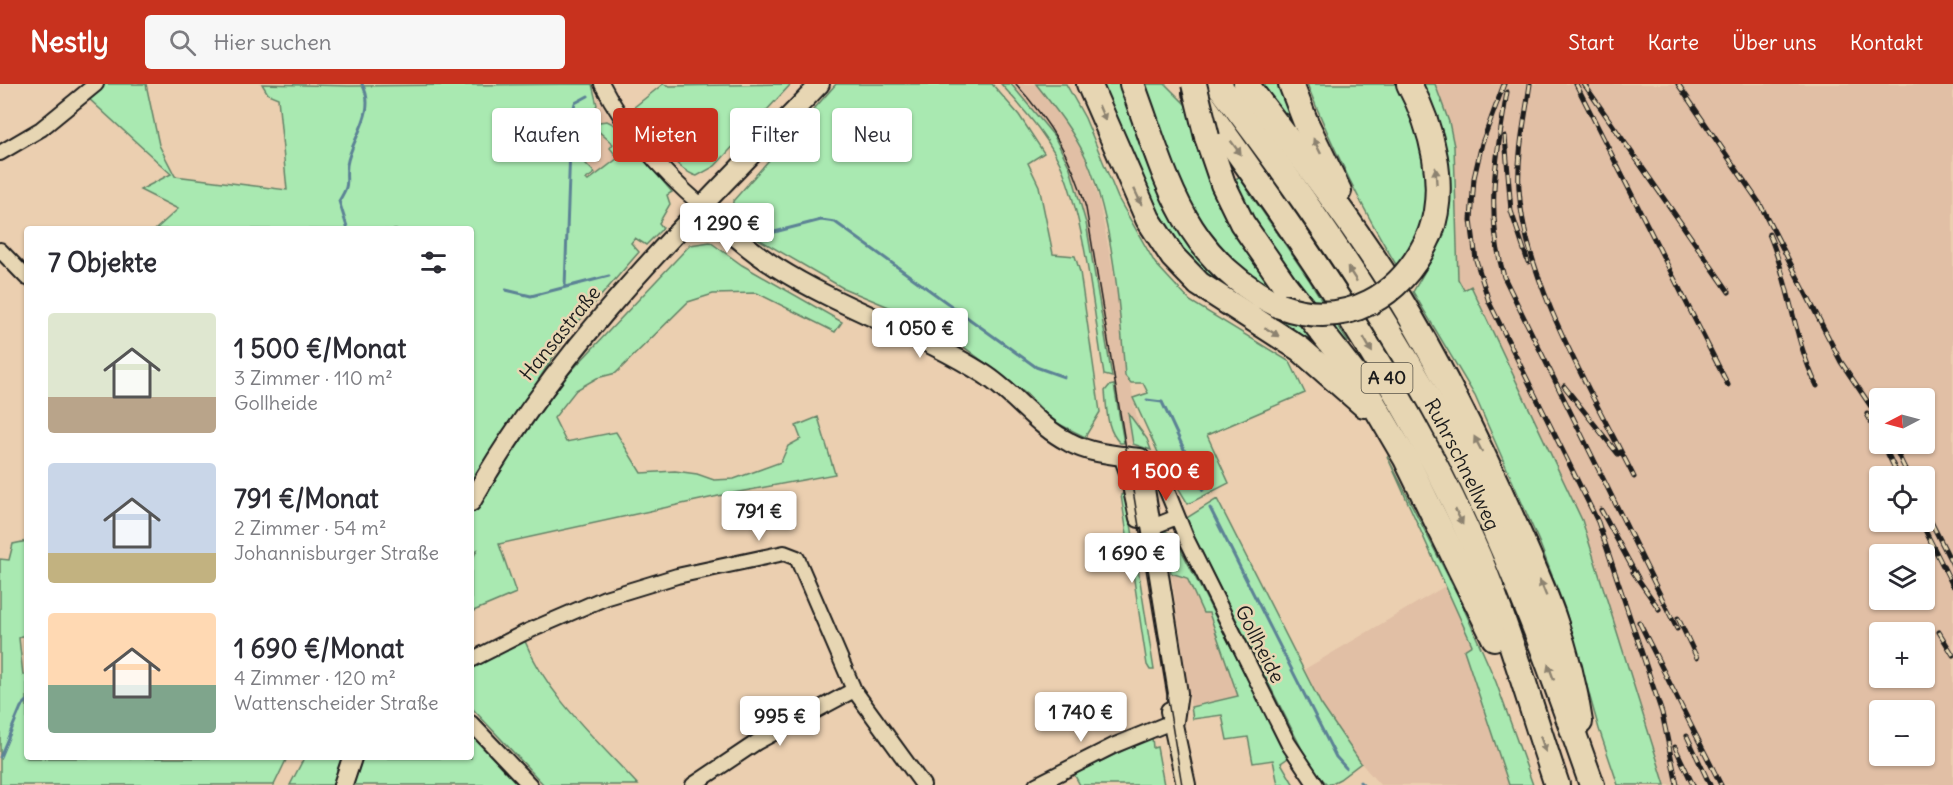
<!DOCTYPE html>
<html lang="de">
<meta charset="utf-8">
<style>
:root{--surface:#fff;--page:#f7f7f7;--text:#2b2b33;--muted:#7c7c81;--accent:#c8321e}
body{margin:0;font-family:Delius,sans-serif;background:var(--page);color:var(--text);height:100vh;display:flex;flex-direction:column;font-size:22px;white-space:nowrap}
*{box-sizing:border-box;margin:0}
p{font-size:20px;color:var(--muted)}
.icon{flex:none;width:33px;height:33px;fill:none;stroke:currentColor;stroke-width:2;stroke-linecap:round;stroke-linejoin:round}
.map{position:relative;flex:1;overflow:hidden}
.side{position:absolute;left:24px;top:142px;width:450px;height:534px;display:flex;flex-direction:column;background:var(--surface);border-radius:6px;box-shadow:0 2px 4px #0004}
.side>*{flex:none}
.hud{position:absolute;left:492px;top:24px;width:570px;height:54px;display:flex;gap:12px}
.needle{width:39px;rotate:264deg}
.fabs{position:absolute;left:1869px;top:304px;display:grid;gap:12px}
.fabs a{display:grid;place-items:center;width:66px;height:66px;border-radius:6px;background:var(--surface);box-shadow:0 2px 4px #0004;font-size:30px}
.price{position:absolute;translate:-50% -51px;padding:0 14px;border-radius:6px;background:#fff;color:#222;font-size:20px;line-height:39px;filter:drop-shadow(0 2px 3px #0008)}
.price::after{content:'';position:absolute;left:50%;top:36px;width:18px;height:14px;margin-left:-9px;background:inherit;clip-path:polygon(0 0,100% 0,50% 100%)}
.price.on{background:var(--accent);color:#fff}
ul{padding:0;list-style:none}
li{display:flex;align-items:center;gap:18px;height:150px;padding:0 24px}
li span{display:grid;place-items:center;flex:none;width:168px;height:120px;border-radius:6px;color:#555}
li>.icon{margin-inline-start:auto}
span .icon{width:72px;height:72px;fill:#fffc;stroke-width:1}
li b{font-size:26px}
h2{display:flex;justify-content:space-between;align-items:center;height:72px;padding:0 24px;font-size:26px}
.chip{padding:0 21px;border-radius:6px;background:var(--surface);box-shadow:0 2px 4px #0004;font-size:21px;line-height:54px}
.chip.on{background:var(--accent);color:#fff}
header{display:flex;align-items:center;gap:36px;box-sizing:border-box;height:84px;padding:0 30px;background:var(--accent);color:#fff}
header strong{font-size:28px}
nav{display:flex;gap:33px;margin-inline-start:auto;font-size:21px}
.search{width:420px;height:54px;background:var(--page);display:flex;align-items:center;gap:15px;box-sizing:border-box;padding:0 21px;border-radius:6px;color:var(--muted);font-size:22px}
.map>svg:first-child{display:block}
.built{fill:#e1bfa5;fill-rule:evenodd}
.green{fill:#a9e9b1;stroke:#628266;stroke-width:1.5}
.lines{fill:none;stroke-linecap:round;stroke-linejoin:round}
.stream{stroke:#5b8295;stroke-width:3}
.street-casing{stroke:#1c1c1c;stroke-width:18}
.secondary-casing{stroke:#1c1c1c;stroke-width:22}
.highway-casing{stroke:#1c1c1c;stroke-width:28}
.street{stroke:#e7d6b3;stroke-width:14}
.secondary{stroke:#e7d6b3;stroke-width:18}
.highway{stroke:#e7d6b3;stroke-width:24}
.tram{stroke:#1c1c1c;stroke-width:1.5}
.rail-casing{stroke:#1c1c1c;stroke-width:5}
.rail{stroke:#e7d6b3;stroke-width:3;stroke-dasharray:9;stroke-linecap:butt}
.highway-bridge-casing{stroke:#1c1c1c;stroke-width:28;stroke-linecap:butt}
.highway-bridge{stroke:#e7d6b3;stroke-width:24}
.oneway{fill:#8c826f}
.labels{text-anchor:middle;stroke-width:5;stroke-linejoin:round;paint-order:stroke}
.shield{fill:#e7d6b3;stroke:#595449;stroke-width:1.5}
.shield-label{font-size:18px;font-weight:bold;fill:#1c1c1c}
.street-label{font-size:20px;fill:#1c1c1c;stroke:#e7d6b3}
</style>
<header>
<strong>Nestly</strong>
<div class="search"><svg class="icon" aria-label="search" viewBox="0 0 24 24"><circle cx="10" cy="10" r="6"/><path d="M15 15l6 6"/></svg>Hier suchen</div>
<nav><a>Start</a><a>Karte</a><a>Über uns</a><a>Kontakt</a></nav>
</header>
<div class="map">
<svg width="1953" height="701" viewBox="0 0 1953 701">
<rect width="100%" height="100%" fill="#ebcfb0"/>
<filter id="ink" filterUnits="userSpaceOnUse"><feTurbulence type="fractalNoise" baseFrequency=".0167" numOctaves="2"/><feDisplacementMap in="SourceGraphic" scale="12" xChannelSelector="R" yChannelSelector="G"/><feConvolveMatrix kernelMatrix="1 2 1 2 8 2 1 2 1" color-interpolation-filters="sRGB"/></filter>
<g filter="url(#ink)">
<path class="built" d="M1011,0H1036L1065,36L1087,77L1099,117L1119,215L1125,292L1131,302L1139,346L1128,329L1133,360L1124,359L1086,139L1070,84Z
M1435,0H1953V701H1665L1613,537L1490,243L1471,203L1464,206L1458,195L1454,62L1449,38ZM1880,315H1924V360H1880ZM1880,393H1924V438H1880ZM1880,471H1924V516H1880ZM1880,549H1924V594H1880ZM1880,627H1924V672H1880Z
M597,12L616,45L667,111L669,124L586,95L583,77L584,31L591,29L597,21Z
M1171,489L1187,494L1203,529H1209L1238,612L1191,623Z
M1447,501L1472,562L1465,567L1509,701H1380L1352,669L1321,620L1305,585Z"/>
<path class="green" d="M105,0H146L159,61L175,92L287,106L278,14L268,10L262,0L349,2L592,0L597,21L591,29L584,31L583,77L595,89L586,95L588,97L618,74L610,64L613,60L595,44L599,38L607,37L615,41L672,108L667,111L670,120L659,139L663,144L646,161L635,154L631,159L639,168L567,251L471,402V146L156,145L178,125L140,106L171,90L87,13Z
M663,0L670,2L791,0L715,82L697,92C675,86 649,47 635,29L633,24Z
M836,0H992L1019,31L1044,69L1028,79L1039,102L1053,170L1075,172L1080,188L1100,328L1085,353L1053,337L1029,312L937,243L843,204L736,142L732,135L733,117Z
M1001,0H1011L1054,52L1070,84L1086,139L1112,293L1104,291C1094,229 1086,146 1064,89C1051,55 1024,26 1001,0Z
M1036,0H1066L1085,34L1118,114L1155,179L1190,217L1290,278L1305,309L1207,351L1229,399L1188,420L1161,375L1133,314L1148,309L1143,299H1131L1125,292C1120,225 1113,138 1087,76C1074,48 1055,24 1036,0Z
M1095,0H1121L1163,118L1183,154L1230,183L1195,138L1138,0H1165L1186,21L1199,71L1224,129L1327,272L1221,207L1163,146Z
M1255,0H1282L1314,76Z
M1307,0H1399L1428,78L1426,135L1400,187C1363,127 1333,65 1307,0Z
M1419,0H1435L1449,38L1454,62L1458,195L1464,206L1471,202L1582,436L1665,701H1618L1599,645L1565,525L1540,460L1475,312L1413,208L1437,166L1446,109Z
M1239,93L1310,197L1348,258L1344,260L1256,146L1233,96Z
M710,158L742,181L842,238L835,248L757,209L713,210L688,218L616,289L597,294L576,306L554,334L566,358L616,348L641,389L675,387L697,390L714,396L734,395L781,378L788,362L801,355L796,342L818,333L835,390L723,411L499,460L516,509L471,528V478L477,466L471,469V429L502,375L542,318L690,161Z
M1114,301L1124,359H1120C1106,346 1107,325 1105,307L1109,302Z
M1128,329L1147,355L1151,366L1133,360Z
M1387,372L1460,516L1496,598L1533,701H1509L1464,566L1472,561Z
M1126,408L1154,586H1150L1147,581L1121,411Z
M1217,415L1321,620L1361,679L1340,695L1328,701L1312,685L1185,435Z
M1164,447L1173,450L1288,674L1281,679L1294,701H1278L1273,676L1253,679L1248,653L1227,656L1222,631L1193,635L1191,623L1238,612L1209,529H1203L1187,494L1171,489Z
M27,457V549L19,554L23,591L27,588V674H287L274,701H0V475L9,476L13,460Z
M524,555C547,612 598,657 638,701H544L471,623V584Z
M471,651L518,701H348L358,674H471Z
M1152,653L1153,664L1157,663L1164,701H1080L1074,690Z
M304,674H346L337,701H290Z"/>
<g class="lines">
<path class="stream" d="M348,146L339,117C351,97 345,102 347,81C351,54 378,28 362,0
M759,152L821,136L835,138L1036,283L1064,293
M565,203L571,36L575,19L588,12
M506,206L531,212L609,192
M1147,316L1162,318L1203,406
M1210,424L1336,673L1346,684
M0,673L21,623L27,617
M1360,698L1363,701"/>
<defs>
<path id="street" d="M602,0C626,47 662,88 702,122
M0,69L41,45L96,0
M0,166L27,194
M1140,374L1149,378L1163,397L1187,456L1288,659L1316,701
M1152,443L1177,433
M471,576L524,549L605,514L677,492L784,469L797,474L854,606L923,701
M471,639L530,701
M693,701L757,658L854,606
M1036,701L1115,661L1174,637"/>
<path id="secondary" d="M702,122C726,145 749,166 776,183C842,225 918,248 984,290C1015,310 1037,342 1069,358C1091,370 1116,371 1140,374L1178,609L1174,637
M1123,372L1129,388L1139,434
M471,418C564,253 691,135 820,0
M1170,627L1186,701
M343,701L352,674"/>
<g id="highway">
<path d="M1089,0L1148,135L1173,173L1199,200L1300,265L1364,321"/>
<path d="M1132,0C1167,93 1181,174 1280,222"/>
<path id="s1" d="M1218,0C1308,117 1393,241 1460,373C1513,478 1553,590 1592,701"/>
<path d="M1246,0C1297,67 1350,135 1395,207C1439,279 1477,355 1511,432C1543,503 1569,561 1580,638"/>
<path d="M1291,0L1306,39L1339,107"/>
<path d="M1409,0C1432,43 1448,102 1430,150"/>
<path d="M1195,9C1302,156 1407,306 1479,473C1510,547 1531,625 1557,701"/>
<path d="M1207,53L1223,100L1242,139L1285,201L1362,300L1406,375L1494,554"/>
</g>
</defs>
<use href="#street" class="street-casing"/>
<use href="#secondary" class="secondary-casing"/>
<use href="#highway" class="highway-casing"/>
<use href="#street" class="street"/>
<use href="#secondary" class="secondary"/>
<use href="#highway" class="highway"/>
<path class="tram" d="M1016,0C1050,38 1073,75 1086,124L1182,701"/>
<defs>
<path id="rail" d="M1504,0L1482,59L1474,94L1471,136L1476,176L1489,218L1598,438L1662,629L1677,701
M1530,0C1525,35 1517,69 1519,105C1524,197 1593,311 1634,393
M1576,0L1728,301
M1584,0L1729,208
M1678,0L1760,120L1841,278L1880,336
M1507,8C1496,74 1485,126 1504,193L1677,545
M1505,52L1511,127L1528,178
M1769,150C1790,199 1793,254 1817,302
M1564,302L1618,370
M1867,330L1880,354
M1883,360L1899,393
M1893,360L1909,393
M1924,424L1953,481
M1601,426L1638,494
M1921,438L1953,502
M1633,488L1659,525
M1678,534L1697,574
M1639,538L1721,701
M1939,548L1953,571
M1687,652L1710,701
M1675,663L1693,701"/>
</defs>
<use href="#rail" class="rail-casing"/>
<use href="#rail" class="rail"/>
<defs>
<path id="highway-bridge" d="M1194,0L1207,53
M1280,222C1347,246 1403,212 1430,150"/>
</defs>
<use href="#highway-bridge" class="highway-bridge-casing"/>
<use href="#highway-bridge" class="highway-bridge"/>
</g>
<defs><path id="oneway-solid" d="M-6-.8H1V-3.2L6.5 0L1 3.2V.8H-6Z" transform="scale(1.5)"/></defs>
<g class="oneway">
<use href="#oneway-solid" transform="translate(1102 29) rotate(67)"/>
<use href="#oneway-solid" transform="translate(1317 62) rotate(-116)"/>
<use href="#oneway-solid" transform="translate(1236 64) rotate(54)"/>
<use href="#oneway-solid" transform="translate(1436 92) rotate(-94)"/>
<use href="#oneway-solid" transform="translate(1138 113) rotate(65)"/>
<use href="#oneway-solid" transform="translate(1352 190) rotate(-123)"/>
<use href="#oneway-solid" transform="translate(1272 248) rotate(32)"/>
<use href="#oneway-solid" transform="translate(1368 261) rotate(60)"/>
<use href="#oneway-solid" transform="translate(1478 360) rotate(-117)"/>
<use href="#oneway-solid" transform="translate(1459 433) rotate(64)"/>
<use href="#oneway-solid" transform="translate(1543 504) rotate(-112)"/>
<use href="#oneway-solid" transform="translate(1551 588) rotate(-110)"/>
<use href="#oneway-solid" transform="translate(1543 660) rotate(71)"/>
</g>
</g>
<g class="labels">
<rect class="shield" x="1361.5" y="279" width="51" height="30" rx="4.5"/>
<g class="shield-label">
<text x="1387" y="300">A 40</text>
</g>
<g class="street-label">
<text transform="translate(560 249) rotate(-51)" y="7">Hansastraße</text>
<text dy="7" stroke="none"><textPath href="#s1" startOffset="453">Ruhrschnellweg</textPath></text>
<text transform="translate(1260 560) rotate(63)" y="7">Gollheide</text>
</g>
</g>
</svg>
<div class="fabs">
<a><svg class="needle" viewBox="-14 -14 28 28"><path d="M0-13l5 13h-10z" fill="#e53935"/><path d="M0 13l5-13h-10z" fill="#7c7c81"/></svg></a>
<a><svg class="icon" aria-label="locate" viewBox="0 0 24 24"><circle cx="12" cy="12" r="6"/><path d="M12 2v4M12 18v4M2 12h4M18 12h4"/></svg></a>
<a><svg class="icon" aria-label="layers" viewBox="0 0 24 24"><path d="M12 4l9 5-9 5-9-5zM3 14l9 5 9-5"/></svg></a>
<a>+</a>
<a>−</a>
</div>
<b class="price" style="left:727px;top:170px">1 290 €</b>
<b class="price" style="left:920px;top:275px">1 050 €</b>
<b class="price on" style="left:1166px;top:418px">1 500 €</b>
<b class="price" style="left:759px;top:458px">791 €</b>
<b class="price" style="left:1132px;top:500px">1 690 €</b>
<b class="price" style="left:1081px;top:659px">1 740 €</b>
<b class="price" style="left:780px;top:663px">995 €</b>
<div class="hud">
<a class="chip">Kaufen</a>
<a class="chip on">Mieten</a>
<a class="chip">Filter</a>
<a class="chip">Neu</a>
</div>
<section class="side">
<h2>7 Objekte<svg class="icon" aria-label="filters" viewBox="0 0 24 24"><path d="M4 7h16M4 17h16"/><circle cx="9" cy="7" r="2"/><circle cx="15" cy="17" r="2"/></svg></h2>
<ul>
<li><span style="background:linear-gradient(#dfe7d0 70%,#b9a48a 0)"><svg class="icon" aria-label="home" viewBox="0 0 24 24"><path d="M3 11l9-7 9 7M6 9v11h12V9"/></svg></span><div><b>1 500 €/Monat</b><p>3 Zimmer · 110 m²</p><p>Gollheide</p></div></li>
<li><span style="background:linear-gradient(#c9d6e8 75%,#c2b280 0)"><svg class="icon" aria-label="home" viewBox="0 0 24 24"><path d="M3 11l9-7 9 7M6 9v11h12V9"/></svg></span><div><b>791 €/Monat</b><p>2 Zimmer · 54 m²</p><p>Johannisburger Straße</p></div></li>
<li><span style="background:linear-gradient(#ffd9b3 60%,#7fa58c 0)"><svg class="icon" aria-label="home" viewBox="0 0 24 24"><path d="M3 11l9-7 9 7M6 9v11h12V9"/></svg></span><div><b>1 690 €/Monat</b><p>4 Zimmer · 120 m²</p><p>Wattenscheider Straße</p></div></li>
</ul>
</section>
</div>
